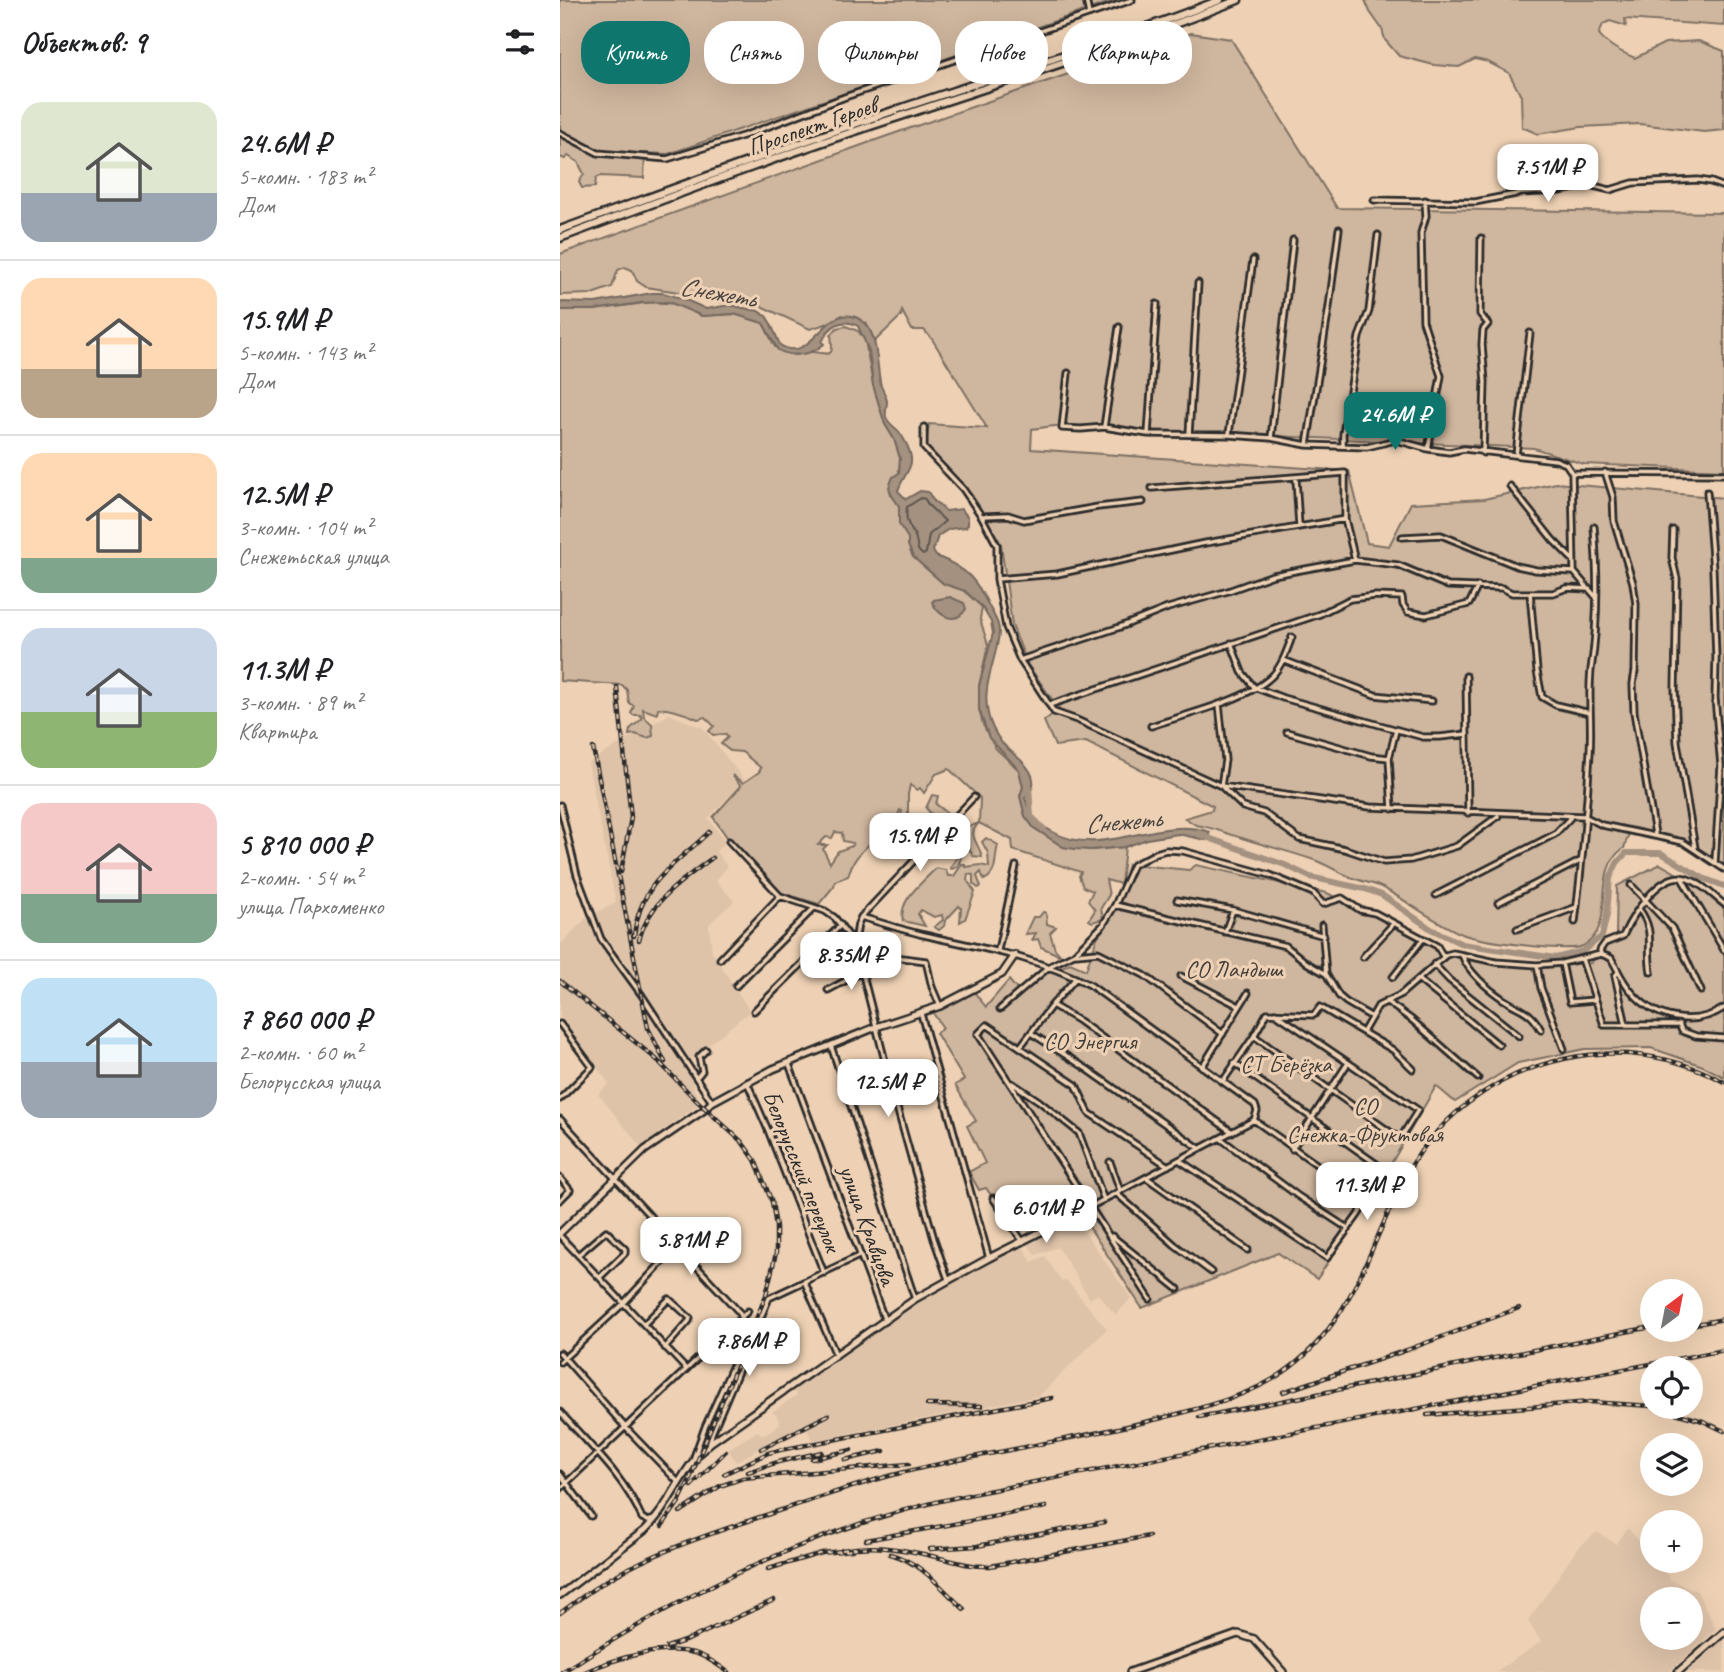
<!DOCTYPE html>
<html lang="ru">
<meta charset="utf-8">
<style>
:root{--surface:#fff;--page:#f2f2f2;--text:#202124;--muted:#757577;--line:#e0e0e0;--accent:#0f766e}
body{margin:0;font-family:Caveat,sans-serif;background:var(--page);color:var(--text);height:100vh;display:flex;flex-direction:column;font-size:26px;white-space:nowrap}
*{box-sizing:border-box;margin:0}
p{font-size:23px;color:var(--muted)}
.icon{flex:none;width:38px;height:38px;fill:none;stroke:currentColor;stroke-width:2;stroke-linecap:round;stroke-linejoin:round}
.map{position:relative;flex:1;overflow:hidden}
.details{display:flex;flex-direction:column;background:var(--surface);width:560px}
.details>*{flex:none}
.banner{position:absolute;left:21px;top:21px;width:665px;height:63px;display:flex;gap:14px}
.needle{width:46px;rotate:32deg}
.tools{position:absolute;left:1080px;top:1279px;display:grid;gap:14px}
.tools a{display:grid;place-items:center;width:63px;height:63px;border-radius:50%;background:var(--surface);box-shadow:0 7px 28px #0002;font-size:35px}
.price{position:absolute;translate:-50% -60px;padding:0 16px;border-radius:14px;background:#fff;color:#222;font-size:23px;line-height:46px;filter:drop-shadow(0 2px 4px #0008)}
.price::after{content:'';position:absolute;left:50%;top:42px;width:21px;height:16px;margin-left:-10px;background:inherit;clip-path:polygon(0 0,100% 0,50% 100%)}
.price.current{background:var(--accent);color:#fff}
ul{padding:0;list-style:none}
li{display:flex;align-items:center;gap:21px;height:175px;padding:0 21px}
li+li{border-top:2px solid var(--line)}
li span{display:grid;place-items:center;flex:none;width:196px;height:140px;border-radius:21px;color:#555}
li>.icon{margin-inline-start:auto}
span .icon{width:84px;height:84px;fill:#fffc;stroke-width:1}
li b{font-size:30px}
h2{display:flex;justify-content:space-between;align-items:center;height:84px;padding:0 21px;font-size:30px}
.pill{padding:0 24px;border-radius:28px;background:var(--surface);box-shadow:0 7px 28px #0002;font-size:24px;line-height:63px}
.pill.current{background:var(--accent);color:#fff}
main{display:flex;flex:1;min-height:0}
.map>svg:first-child{display:block}
.built{fill:#dec3a9;fill-rule:evenodd}
.green{fill:#cfb69e;stroke:#7d7064;stroke-width:2;fill-rule:evenodd}
.water{fill:#a49180;stroke:#74685e;stroke-width:2}
.lines{fill:none;stroke-linecap:round;stroke-linejoin:round}
.shore{stroke:#5b544d;stroke-width:2}
.river{stroke:#a49180;stroke-width:6}
.street-casing{stroke:#2b2b2b;stroke-width:9}
.secondary-casing{stroke:#2b2b2b;stroke-width:10}
.primary-casing{stroke:#2b2b2b;stroke-width:11}
.street{stroke:#eed1b4;stroke-width:3.5}
.secondary{stroke:#eed1b4;stroke-width:5}
.primary{stroke:#eed1b4;stroke-width:6}
.rail-casing{stroke:#2b2b2b;stroke-width:4.5}
.rail{stroke:#eed1b4;stroke-width:2;stroke-dasharray:5;stroke-linecap:butt}
.labels{text-anchor:middle;stroke-width:6;stroke-linejoin:round;paint-order:stroke}
.street-label{font-size:24px;fill:#2b2b2b;stroke:#eed1b4}
.park-label{font-size:24px;fill:#44403c;stroke:#eed1b4}
.water-label{font-size:26px;font-style:italic;fill:#494440;stroke:#eed1b4}
</style>
<main>
<section class="details">
<h2>Объектов: 9<svg class="icon" aria-label="filters" viewBox="0 0 24 24"><path d="M4 7h16M4 17h16"/><circle cx="9" cy="7" r="2"/><circle cx="15" cy="17" r="2"/></svg></h2>
<ul>
<li><span style="background:linear-gradient(#dfe7d0 65%,#9aa5b1 0)"><svg class="icon" aria-label="home" viewBox="0 0 24 24"><path d="M3 11l9-7 9 7M6 9v11h12V9"/></svg></span><div><b>24.6M ₽</b><p>5-комн. · 183 m²</p><p>Дом</p></div></li>
<li><span style="background:linear-gradient(#ffd9b3 65%,#b9a48a 0)"><svg class="icon" aria-label="home" viewBox="0 0 24 24"><path d="M3 11l9-7 9 7M6 9v11h12V9"/></svg></span><div><b>15.9M ₽</b><p>5-комн. · 143 m²</p><p>Дом</p></div></li>
<li><span style="background:linear-gradient(#ffd9b3 75%,#7fa58c 0)"><svg class="icon" aria-label="home" viewBox="0 0 24 24"><path d="M3 11l9-7 9 7M6 9v11h12V9"/></svg></span><div><b>12.5M ₽</b><p>3-комн. · 104 m²</p><p>Снежетьская улица</p></div></li>
<li><span style="background:linear-gradient(#c9d6e8 60%,#8fb573 0)"><svg class="icon" aria-label="home" viewBox="0 0 24 24"><path d="M3 11l9-7 9 7M6 9v11h12V9"/></svg></span><div><b>11.3M ₽</b><p>3-комн. · 89 m²</p><p>Квартира</p></div></li>
<li><span style="background:linear-gradient(#f6c9c9 65%,#7fa58c 0)"><svg class="icon" aria-label="home" viewBox="0 0 24 24"><path d="M3 11l9-7 9 7M6 9v11h12V9"/></svg></span><div><b>5 810 000 ₽</b><p>2-комн. · 54 m²</p><p>улица Пархоменко</p></div></li>
<li><span style="background:linear-gradient(#bfe0f5 60%,#9aa5b1 0)"><svg class="icon" aria-label="home" viewBox="0 0 24 24"><path d="M3 11l9-7 9 7M6 9v11h12V9"/></svg></span><div><b>7 860 000 ₽</b><p>2-комн. · 60 m²</p><p>Белорусская улица</p></div></li>
</ul>
</section>
<div class="map">
<svg width="1164" height="1672" viewBox="0 0 1164 1672">
<rect width="100%" height="100%" fill="#eed1b4"/>
<filter id="ink" filterUnits="userSpaceOnUse"><feTurbulence type="fractalNoise" baseFrequency=".0143" numOctaves="2"/><feDisplacementMap in="SourceGraphic" scale="14" xChannelSelector="R" yChannelSelector="G"/><feConvolveMatrix kernelMatrix="1 2 1 2 8 2 1 2 1" color-interpolation-filters="sRGB"/></filter>
<g filter="url(#ink)">
<path class="built" d="M109,714L143,728L185,781L148,818L166,842L156,851L167,867L156,881L174,901L149,924L152,952L190,1011L130,1060L134,1090L142,1102L81,1147L38,1094L49,1084L0,1017V945L27,917L56,903L28,763Z
M514,1217L571,1298L556,1315L538,1294L530,1299L498,1247L475,1255L466,1241Z
M461,1244L472,1262L485,1256L502,1282L506,1280L547,1329L479,1396L252,1441L247,1429L203,1452L200,1448L176,1462L168,1449L198,1431L201,1435L207,1433L220,1424L217,1415L212,1412L237,1395L232,1389L378,1288Z
M1068,1528L1092,1557V1561H1095L1111,1580L1137,1591L1156,1629L1109,1672H935L981,1642L968,1621L1018,1548L1037,1532L1056,1544ZM1092,1600H1130V1638H1092Z
M1164,1637V1672H1125Z"/>
<path class="green" d="M0,0H556L108,154L85,153L84,178L40,176L36,178L35,187L22,188L19,182L24,174L18,162L8,156L5,159L0,157Z
M805,0H1164V26L1065,19L1066,26L1050,21L1043,24L1039,34C1048,46 1061,52 1075,58L1105,43L1139,41L1164,51V130L1144,132L1080,124L1021,127L978,134L962,127L961,96L949,73L928,62L915,59L899,67L874,65L839,56L825,40L822,29L810,12Z
M631,33L671,39L777,208L1164,213V470L1023,464L974,448L494,426L472,429L471,449L789,471L807,543L829,546L851,503L924,499L996,483L1164,498V866L1124,839L1069,833L1064,848C1029,871 1059,926 1023,946C1009,953 919,941 902,934C874,922 849,902 823,888C814,883 803,882 793,878C779,873 768,865 754,860C731,852 706,846 682,838C667,834 652,827 636,825L625,818L652,810L653,806L526,742L495,746L484,721L499,709L468,665L452,625L441,544L412,495L366,445L369,424L427,428L372,339L364,330H352L342,311L341,316L315,341L306,323L282,315L272,322L250,329L199,305L164,303L138,295L86,287L77,281L72,270L65,267L58,270L52,287L32,294L0,295V254L327,136L564,55L608,44Z
M92,302L115,304L142,316L174,314L203,323L215,347C222,350 231,355 237,355C241,354 245,352 249,352C267,351 275,363 271,335L277,328L286,326L298,331L305,340L313,385L325,424L334,439L340,458L339,473L331,482V494L339,506V524L348,538L350,551L353,557L384,584L402,589L422,607L420,619L428,645L419,686V709L423,725L436,749L459,770L463,787L460,796L465,816L474,828L504,847L531,850L565,847L561,884L546,880L549,895L541,908L543,919L532,922L529,920L535,910L528,901L533,891L523,887L519,876L521,872L453,850L452,840L419,823C406,835 419,843 422,857L413,856L409,849L403,852L398,866L392,869L390,868L397,857L401,841L386,829L389,820L385,814L377,821L366,808L372,795L378,796L376,804L396,820L394,832C401,827 411,827 419,823L420,798L389,769L376,774L364,793L360,788L357,790L350,785L348,794V820L340,818L342,811L340,810L335,821L327,825L329,830L317,843L312,842C300,852 292,861 288,876L275,881L274,886L259,904L221,893L174,847L153,817L181,786L172,775L183,783L199,772L201,768L182,752L170,751L161,744L168,737L166,734L153,735L149,731L154,726L145,717L138,719C125,713 112,709 98,708L97,714L83,709L84,717L92,724L93,736L87,738L75,734L69,735L70,729L82,719L81,715H73L71,713L74,706L69,703L67,690L62,685L0,681V310H34ZM275,832L282,833L283,841L293,843L292,846L278,851L270,863L263,849L267,845H258L266,837L272,838Z
M426,838L438,845C434,858 438,874 424,880L421,872L417,876L421,887L418,888L413,884V875L408,874L407,880L415,892L405,919L400,922L401,908L399,906L385,921L384,926L379,930L374,927L383,920L382,915L374,917L361,910L358,914L365,926L343,921C338,900 362,883 376,868L386,870L388,876H394L402,864H405V867L420,865L429,867L428,853L422,842Z
M568,864L629,870L636,865L767,893L891,954L973,967L1031,963L1056,935L1057,886L1100,864L1164,901V1077L1143,1066L1091,1048L1025,1049L958,1063L895,1102L876,1086L817,1188L757,1279L718,1253L582,1308L518,1210L483,1230L476,1219L456,1231L426,1188L419,1190L409,1172L425,1163L407,1126L416,1121L395,1085L404,1080L376,1033L383,1028L373,1013L414,992L426,1007L449,980L458,991L488,969L499,972L500,968L510,963L526,970L537,938L557,907Z
M483,912L486,913L487,924L496,927L490,933L495,949L501,956L481,947L478,939L472,940L476,933L465,934L473,917H479Z"/>
<path class="water" d="M92,293H103L124,299L146,309L170,305L198,311L206,316L211,324L220,345C250,365 263,309 292,316C321,323 315,364 321,386C323,391 326,395 327,401C327,406 325,412 326,417C329,425 336,427 340,433C345,440 352,453 351,462C351,469 341,480 338,491L346,499L360,491L368,492L373,500L386,511L401,509L408,517V524L406,527L389,529L378,536L373,551L376,556C408,569 416,579 431,610C437,621 441,627 438,640C434,665 422,687 428,714C430,723 436,735 442,743C452,754 476,768 473,785C472,791 468,794 465,798C468,805 469,812 473,818C478,825 484,827 491,831C543,861 596,814 650,832L646,840L618,834L587,839L565,847L531,850L515,849L503,847L474,828L465,816L460,796L463,787L459,770L429,738L419,709V686L433,633L431,622L422,607L405,591L384,584L353,557L348,545V538L339,524V506L331,494L329,487L333,477L339,473L340,458L334,439L325,424L313,385L309,351L298,326C282,317 269,326 262,342L264,344C252,355 232,358 218,350L203,323L174,314L142,316L109,302L81,303L34,310H0V302L35,303Z
M390,597L404,603L406,609C395,626 379,616 372,602L374,600Z"/>
<g class="lines">
<path class="shore" d="M361,498L365,499L368,505L385,521L369,535L366,553L363,555C354,549 359,543 354,534C348,524 345,520 347,507Z"/>
<path class="river" d="M469,786L471,816L484,829
M640,835L725,865L750,877L805,889L822,895L871,929L902,944L996,958L1023,951L1042,936L1047,914L1050,878L1057,863L1066,853H1101L1143,878L1164,886"/>
<defs>
<path id="street" d="M526,0L529,14
M0,133L38,153L107,159L186,135L285,97L572,0
M814,200L915,202L961,193L1000,191L1029,185L1050,190L1073,183L1138,180L1151,182L1164,187
M865,200L866,216L861,233L863,321L881,376L868,449
M921,238L920,314L928,324L923,330L922,345L925,382L923,453
M508,373L502,428L521,429L544,427L588,434L669,435L711,438L747,445L807,447L836,440L868,449L889,452L904,449L996,460L1006,464L1012,473L1164,474
M364,427V448L403,489L422,517L437,545V579L446,627L460,660L494,712L517,720L661,786L810,807L1024,816L1042,825L1123,842L1164,869
M544,427L559,327
M588,434L597,304
M629,434L638,283
M669,434L693,260
M711,438L733,240
M783,444V434L799,337L809,311L818,235
M747,445L769,307L779,229
M956,455L970,333
M1045,472L1053,497L1054,521L1073,583L1076,604L1075,671L1073,684L1074,712L1095,834
M1012,473L1014,572L1027,587
M736,479L739,526
M950,486L993,540L1012,559
M592,488L785,473V519L795,560
M1147,492L1153,570L1156,658L1155,698L1161,766L1155,862
M423,516L448,515L464,520L538,507L583,502
M1113,530L1112,558L1117,579L1115,690L1117,742L1135,848
M842,537L881,535L957,566L976,570L1014,572
M437,579L497,574L640,544L785,519
M970,593L977,671L982,697L996,705L1030,713
M671,643L682,672L694,687L723,698L863,737H880L907,734
M460,660L560,627L608,608L668,591L713,575L795,560L838,565L888,586L942,588L952,593H993L1007,588L1029,589L1036,597
M723,660L815,695L872,701
M906,676L908,813
M659,704L665,760L661,786
M489,705L760,614L790,599L815,596L842,597L843,605L848,612L866,615L909,604L918,586
M591,726C624,715 688,700 712,676C722,666 727,650 732,637
M727,732L811,756L829,758
M663,788L683,807L704,813L739,839L785,849L824,862L851,860L897,846L938,816
M0,805L17,875L41,939L81,994L152,1102
M832,809L829,758L836,730
M169,841L220,896L265,911L275,918L295,944L336,1104L374,1239L388,1279
M1121,877L1164,950
M1071,885L1112,928L1141,991
M876,895L995,834L1010,818
M617,900L673,910L764,936
M938,903L1020,861
M555,905L726,946L747,963L766,974L779,996L786,1002L810,1016
M1079,909C1096,932 1086,945 1091,972
M301,917C322,923 343,930 364,935C425,949 473,956 530,985L695,1105L697,1111L694,1120
M1015,922C1022,865 1027,807 1030,751C1032,724 1028,697 1031,670C1038,624 1038,574 1034,527
M762,925L766,974
M957,929L1017,907
M665,932L673,910
M295,942L298,924L301,917L414,797
M438,950L456,866
M516,954L538,952L584,975L663,1034
M1041,954L1040,950L1045,943L1063,936C1072,916 1101,868 1128,879C1142,883 1153,896 1164,904
M902,955C908,972 928,989 943,999C961,1011 970,1009 981,1030
M803,957L833,924
M160,959L220,896
M301,959L335,957L366,961L372,987L380,1006
M1022,959L1044,1025H1119
M1002,963L1010,1002L1034,1000
M874,964L889,980L959,1036
M977,965L981,988L1004,1049
M1058,972L1055,976L1066,1025
M621,976L679,1006
M833,977L863,939
M859,980L939,1045
M176,986L254,908
M268,990L302,972
M826,1001L852,1020L918,1078
M492,1005L519,1021L672,1132
M440,1009L490,966L514,954L543,925L555,905L573,865L596,853L606,850L623,851L710,875L753,893L763,904L782,898L800,910L815,913L877,946L883,956
M194,1011L281,925
M361,1014L429,1258
M0,1024L32,1067L0,1099
M1119,1024L1122,1031L1136,1036L1164,1038
M803,1032L818,1006L840,995L886,955L893,953L936,962L977,965L1002,963L1041,954L1051,958C1058,970 1062,981 1071,991C1094,1019 1133,1028 1164,1008
M471,1033L527,1069L639,1148
M694,1036L840,1139L858,1110L715,1013
M271,1046L355,1299
M460,1047L492,1005L516,978
M229,1064L325,1321
M642,1067L688,993
M138,1076L142,1071L139,1057L146,1050
M663,1081L694,1036L707,1013L754,1015L760,1007L833,1050L853,1069
M187,1082L208,1130L264,1273
M452,1083L479,1101L519,1133L544,1200
M0,1119L179,1312L187,1327V1334L145,1427L134,1457
M694,1120L807,1200
M660,1138L738,1196L787,1228
M732,1149L788,1063
M619,1160L767,1258L798,1215L825,1170L674,1063
M550,1162L560,1190
M0,1178L10,1190L0,1200
M587,1178L688,1250
M556,1193L615,1245L651,1272
M433,1198L463,1242
M530,1207L694,1120
M0,1236L126,1369
M552,1236L618,1289
M18,1255L46,1231L65,1249V1253L40,1277
M245,1283L276,1355
M590,1299L418,1034L427,1025L516,1085L529,1113L608,1166
M84,1324L109,1299L130,1318L129,1321L105,1348
M0,1353L66,1428L119,1483
M0,1362L63,1304L118,1245
M0,1412C30,1446 64,1476 82,1518L88,1521L95,1519
M150,1442L152,1433L209,1298L301,1255
M0,1474L31,1516
M0,1489L188,1311"/>
<path id="secondary" d="M0,1233L85,1150L144,1110L152,1102L213,1069L316,1027L380,1006L442,974L455,955
M0,1595L85,1530C112,1504 122,1467 150,1443L355,1299L429,1258L530,1207
M570,1672L678,1634L694,1639L723,1672
M1118,1672L1164,1632"/>
<path id="primary" d="M0,230C113,189 225,147 339,109C446,73 555,41 660,0
M0,238C113,196 226,153 341,116C454,78 567,44 678,0"/>
</defs>
<use href="#street" class="street-casing"/>
<use href="#secondary" class="secondary-casing"/>
<use href="#primary" class="primary-casing"/>
<use href="#street" class="street"/>
<use href="#secondary" class="secondary"/>
<use href="#primary" class="primary"/>
<defs>
<path id="rail" d="M57,687L71,817L61,872
M33,748L88,1028L105,1062
M74,936C80,882 114,866 149,832
M79,940C89,901 122,881 152,858
M0,981L96,1059L135,1099L182,1142L195,1160L212,1202L216,1227V1253L206,1295L129,1481L119,1502L102,1526
M1130,1325L1164,1319
M723,1392L847,1350L959,1308
M367,1405L421,1406
M1095,1407L1143,1421L1164,1431
M867,1415L1030,1402L1092,1406
M639,1417C790,1389 941,1355 1092,1327
M201,1449L268,1415
M252,1459L291,1450
M285,1460L324,1451
M188,1472L218,1462L262,1452
M164,1474L208,1453L220,1450L492,1398
M131,1486L166,1451
M120,1512L160,1486L183,1478L349,1464
M306,1540L486,1507
M370,1549L417,1546L544,1522
M282,1550C315,1544 344,1549 376,1557C394,1561 411,1567 430,1566L589,1536
M330,1554C361,1562 382,1589 404,1609
M208,1569L262,1553L292,1550
M0,1613C17,1601 33,1588 51,1578C97,1551 148,1535 197,1518C239,1504 280,1490 322,1478C364,1466 407,1458 450,1450C509,1438 567,1428 625,1412C657,1403 693,1393 721,1374C789,1329 807,1254 841,1185C872,1120 934,1074 1004,1059C1057,1047 1116,1055 1164,1082
M107,1647L130,1639L214,1600
M2,1672C132,1588 264,1523 417,1493L1164,1350
M25,1672C55,1658 102,1645 134,1653C146,1656 158,1665 168,1672"/>
</defs>
<use href="#rail" class="rail-casing"/>
<use href="#rail" class="rail"/>
</g>
</g>
<g class="labels">
<g class="street-label">
<text transform="translate(252 126) rotate(-19)" y="8">Проспект Героев</text>
<text transform="translate(242 1171) rotate(68)" y="8">Белорусский переулок</text>
<text transform="translate(308 1225) rotate(70)" y="8">улица Кравцова</text>
</g>
<g class="park-label">
<text x="674" y="977">СО Ландыш</text>
<text x="530" y="1049">СО Энергия</text>
<text x="726" y="1072">СТ Берёзка</text>
<text x="805" y="1114">СО<tspan x="805" dy="28">Снежка-Фруктовая</tspan></text>
</g>
<g class="water-label">
<text transform="translate(158 292) rotate(10)" y="9">Снежеть</text>
<text transform="translate(563 821) rotate(-5)" y="9">Снежеть</text>
</g>
</g>
</svg>
<div class="tools">
<a><svg class="needle" viewBox="-14 -14 28 28"><path d="M0-13l5 13h-10z" fill="#e53935"/><path d="M0 13l5-13h-10z" fill="#757577"/></svg></a>
<a><svg class="icon" aria-label="locate" viewBox="0 0 24 24"><circle cx="12" cy="12" r="6"/><path d="M12 2v4M12 18v4M2 12h4M18 12h4"/></svg></a>
<a><svg class="icon" aria-label="layers" viewBox="0 0 24 24"><path d="M12 4l9 5-9 5-9-5zM3 14l9 5 9-5"/></svg></a>
<a>+</a>
<a>−</a>
</div>
<b class="price" style="left:988px;top:204px">7.51M ₽</b>
<b class="price current" style="left:835px;top:452px">24.6M ₽</b>
<b class="price" style="left:360px;top:873px">15.9M ₽</b>
<b class="price" style="left:291px;top:992px">8.35M ₽</b>
<b class="price" style="left:328px;top:1119px">12.5M ₽</b>
<b class="price" style="left:807px;top:1222px">11.3M ₽</b>
<b class="price" style="left:486px;top:1245px">6.01M ₽</b>
<b class="price" style="left:131px;top:1277px">5.81M ₽</b>
<b class="price" style="left:189px;top:1378px">7.86M ₽</b>
<div class="banner">
<a class="pill current">Купить</a>
<a class="pill">Снять</a>
<a class="pill">Фильтры</a>
<a class="pill">Новое</a>
<a class="pill">Квартира</a>
</div>
</div>
</main>
